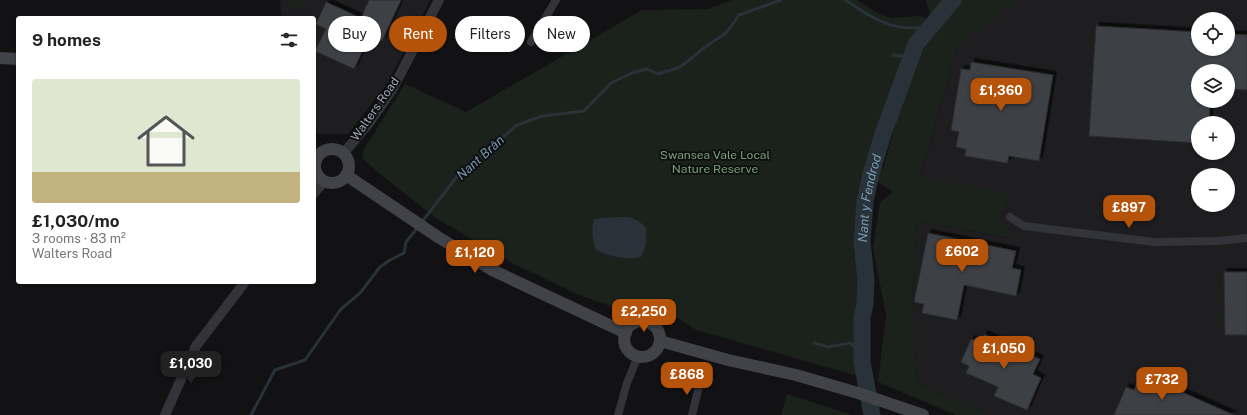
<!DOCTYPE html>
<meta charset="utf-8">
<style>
:root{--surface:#fff;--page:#f2f2f2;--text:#222;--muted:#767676;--accent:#b45309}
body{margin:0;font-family:"Public Sans",sans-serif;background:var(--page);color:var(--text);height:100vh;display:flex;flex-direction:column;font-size:15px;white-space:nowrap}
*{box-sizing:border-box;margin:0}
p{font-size:13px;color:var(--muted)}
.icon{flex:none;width:22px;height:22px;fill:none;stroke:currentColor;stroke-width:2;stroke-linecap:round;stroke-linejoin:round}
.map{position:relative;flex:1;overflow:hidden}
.details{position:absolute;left:16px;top:16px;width:300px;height:268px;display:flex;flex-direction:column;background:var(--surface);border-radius:4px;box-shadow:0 1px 3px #0004}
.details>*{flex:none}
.hud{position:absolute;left:328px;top:16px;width:380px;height:36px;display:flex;gap:8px}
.controls{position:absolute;left:1191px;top:12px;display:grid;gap:8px}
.controls a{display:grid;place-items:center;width:44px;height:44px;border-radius:50%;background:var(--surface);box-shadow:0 1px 3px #0004;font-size:20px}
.price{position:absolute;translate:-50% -34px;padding:0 9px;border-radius:8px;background:var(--accent);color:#fff;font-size:13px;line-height:26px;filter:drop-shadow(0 1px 2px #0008)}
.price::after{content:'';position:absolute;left:50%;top:24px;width:12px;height:9px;margin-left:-6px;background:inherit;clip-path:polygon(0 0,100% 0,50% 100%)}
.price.selected{background:#222;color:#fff}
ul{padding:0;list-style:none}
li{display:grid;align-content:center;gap:8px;height:212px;padding:0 16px}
li span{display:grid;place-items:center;height:124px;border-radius:4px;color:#555}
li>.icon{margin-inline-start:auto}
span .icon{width:72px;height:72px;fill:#fffc;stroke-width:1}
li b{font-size:17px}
h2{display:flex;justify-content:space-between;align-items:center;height:48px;padding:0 16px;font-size:17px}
.chip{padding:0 14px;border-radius:18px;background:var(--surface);box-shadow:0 1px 3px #0004;font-size:14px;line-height:36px}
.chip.selected{background:var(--accent);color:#fff}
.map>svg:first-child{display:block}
.built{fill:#1e1e21;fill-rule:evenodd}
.green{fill:#1a221b}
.water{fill:#283238}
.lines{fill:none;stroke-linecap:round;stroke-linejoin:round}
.stream{stroke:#283238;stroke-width:3}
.river{stroke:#283238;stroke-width:17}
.building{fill:#3e3f44;stroke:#2c2c30;filter:url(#shadow)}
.minor{stroke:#333439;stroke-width:8}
.tertiary{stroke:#333439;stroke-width:10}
.secondary{stroke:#414349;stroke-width:12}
.labels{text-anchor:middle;stroke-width:3.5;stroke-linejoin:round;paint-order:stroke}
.street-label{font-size:12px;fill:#a2a9b6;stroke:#0d0d0f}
.park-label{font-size:12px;fill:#78a278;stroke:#0d0d0f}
.water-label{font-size:13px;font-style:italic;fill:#769bb4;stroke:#0d0d0f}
</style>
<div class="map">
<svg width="1247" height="415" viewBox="0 0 1247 415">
<defs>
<filter id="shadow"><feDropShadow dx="3.5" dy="-3.5" stdDeviation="0" flood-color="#0009"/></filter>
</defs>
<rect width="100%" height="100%" fill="#121214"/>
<path class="built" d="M280,0H430L387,84L348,134H318L314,131V18H281Z
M1018,0H1247V415H988L917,382L912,297L917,221L1010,238L1001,219L1008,194L920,177L958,46ZM1198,19H1228V49H1198ZM1198,71H1228V101H1198ZM1198,123H1228V153H1198ZM1198,175H1228V205H1198Z"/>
<path class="green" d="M287,0H303L299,9L287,4Z
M732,0H856L881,15L892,18L917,16L925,17L928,25L914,45L878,144L866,186L860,222V258L863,283L860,316L859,351L861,377L696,330L655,302L616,308L579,295L512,263L436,218L380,174L362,158L364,149L405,84L466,112L642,10L708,9Z
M928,0H1018L958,46L920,176L1009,194L1001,219L1011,238L917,221L912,297L917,382L988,415H956L878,382L886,315L873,248L880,202L893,192L876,180L884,166L910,71L922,40L934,28L926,1Z
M787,394L852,415H781Z"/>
<path class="water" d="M617,217C631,217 636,217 646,228C647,239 646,247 641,257C626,261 610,256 596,250C592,239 591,230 594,219Z"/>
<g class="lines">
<path class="stream" d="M845,0C857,7 868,16 881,21C895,28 916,30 930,26
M893,55L911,57
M421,223L459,174L517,125L542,116L584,111L611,83L632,73L647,69L658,74L680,67L697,54L701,50L727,32L739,15L781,0
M865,304L870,306
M814,343L828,347L850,343L862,353
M251,415L275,370L305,360L341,309L360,293L380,267L390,260L404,253L406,242L418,227"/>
<path class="river" id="s1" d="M872,415L862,362V318L865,304L866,280L862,242L865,201L871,174L883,134L916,44L953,0"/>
</g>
<path class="building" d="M369,0H401L382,41L376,38L370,49L365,46L354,69L315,51L326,29L316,24L326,2L361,18Z
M1096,26L1198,32V49H1228V34L1247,35V90L1228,89V71H1198V101H1210L1209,123H1198V143L1089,136Z
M971,62L1053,75L1039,161L1009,156L1007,163L965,156L966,149L956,147L959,132L951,130L961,69L970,70Z
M928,233L1016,251L1012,268L1021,270L1016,296L964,285L957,320L922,313L924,304L914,302Z
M1224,272H1247V335H1225Z
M984,334L1040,359L1033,374L1041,378L1027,410L994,396L998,387L966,373L969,366L961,362L971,339L980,342Z
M1141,374L1234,415H1114L1126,387L1134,390Z"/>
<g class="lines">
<path class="minor" d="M531,42L556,0
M1010,217L1024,226L1154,242L1217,241L1247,238
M618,415L627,383L638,356
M692,415L700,383"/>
<path class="tertiary" d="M343,154L369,123L392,90L439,0
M314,193L325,181
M165,415L196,346L245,282"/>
<path class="secondary" d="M0,58L18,59
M315 166a17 17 0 1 1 34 0a17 17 0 1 1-34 0Z
M346,175L438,237L492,270L626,333
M624 339a18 18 0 1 1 36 0a18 18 0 1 1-36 0Z
M660,341L728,360L796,375L858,393L923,415"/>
</g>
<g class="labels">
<g class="street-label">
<text transform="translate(375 109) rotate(-55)" y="4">Walters Road</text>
</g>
<g class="park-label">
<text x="715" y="159">Swansea Vale Local<tspan x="715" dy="14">Nature Reserve</tspan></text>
</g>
<g class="water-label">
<text transform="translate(480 157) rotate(-42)" y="5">Nant Brân</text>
<text dy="5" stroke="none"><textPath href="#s1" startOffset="219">Nant y Fendrod</textPath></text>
</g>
</g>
</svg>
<div class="controls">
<a><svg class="icon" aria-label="locate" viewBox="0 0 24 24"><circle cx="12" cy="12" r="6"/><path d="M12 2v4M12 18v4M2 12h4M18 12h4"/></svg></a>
<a><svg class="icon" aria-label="layers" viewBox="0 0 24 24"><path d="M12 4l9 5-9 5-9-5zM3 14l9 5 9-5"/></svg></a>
<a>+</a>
<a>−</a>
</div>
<b class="price" style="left:1001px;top:112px">£1,360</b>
<b class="price" style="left:1129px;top:229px">£897</b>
<b class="price" style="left:962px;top:273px">£602</b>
<b class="price" style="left:475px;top:274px">£1,120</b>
<b class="price" style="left:644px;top:333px">£2,250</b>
<b class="price" style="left:1004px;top:370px">£1,050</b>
<b class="price selected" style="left:191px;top:385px">£1,030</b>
<b class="price" style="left:687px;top:396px">£868</b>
<b class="price" style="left:1162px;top:401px">£732</b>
<div class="hud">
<a class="chip">Buy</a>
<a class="chip selected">Rent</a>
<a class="chip">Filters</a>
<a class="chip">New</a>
</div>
<section class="details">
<h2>9 homes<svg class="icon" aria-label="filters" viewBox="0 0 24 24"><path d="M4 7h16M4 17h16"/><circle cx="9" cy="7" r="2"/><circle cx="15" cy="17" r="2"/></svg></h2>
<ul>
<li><span style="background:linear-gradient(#dfe7d0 75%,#c2b280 0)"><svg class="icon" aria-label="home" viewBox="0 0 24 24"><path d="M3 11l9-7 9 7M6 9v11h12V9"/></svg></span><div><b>£1,030/mo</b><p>3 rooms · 83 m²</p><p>Walters Road</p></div></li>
</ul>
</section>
</div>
